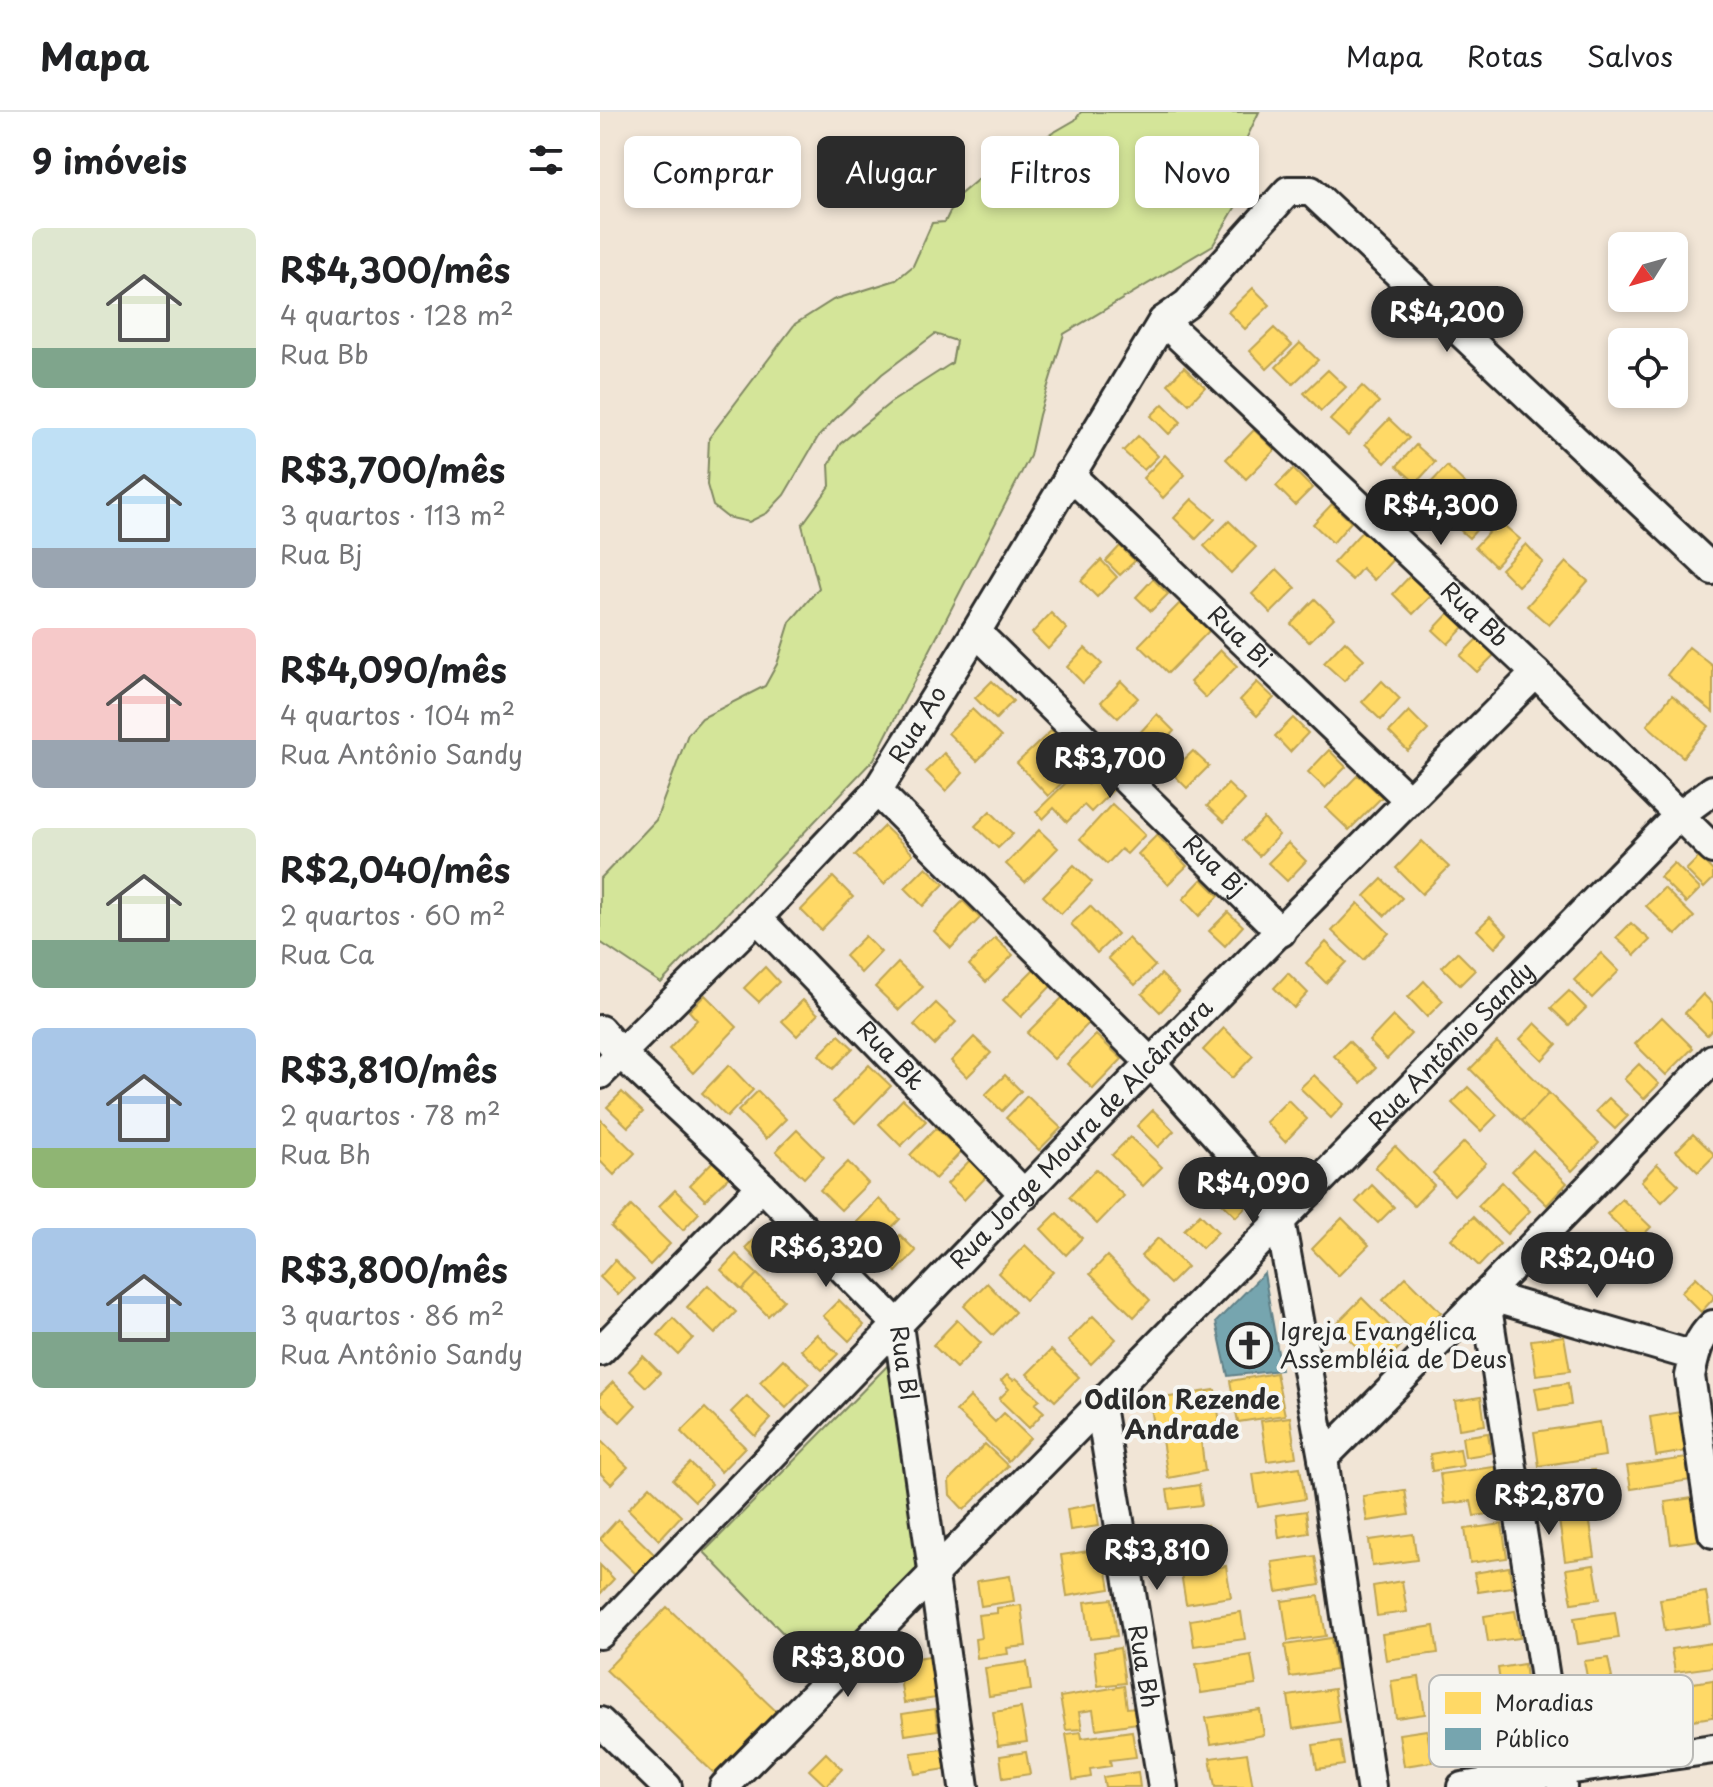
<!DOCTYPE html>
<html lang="pt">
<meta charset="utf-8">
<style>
:root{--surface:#fff;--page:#f2f2f2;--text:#202124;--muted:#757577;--line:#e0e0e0;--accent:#2b2b2b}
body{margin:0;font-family:"Playpen Sans",sans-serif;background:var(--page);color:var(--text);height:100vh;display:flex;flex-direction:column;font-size:30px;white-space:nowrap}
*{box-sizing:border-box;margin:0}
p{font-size:26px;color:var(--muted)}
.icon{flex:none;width:44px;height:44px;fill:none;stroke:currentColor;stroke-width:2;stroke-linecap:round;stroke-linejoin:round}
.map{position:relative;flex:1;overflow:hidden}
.panel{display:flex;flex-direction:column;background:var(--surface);width:600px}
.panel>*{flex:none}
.banner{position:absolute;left:24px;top:24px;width:760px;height:72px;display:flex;gap:16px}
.needle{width:52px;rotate:233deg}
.buttons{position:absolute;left:1008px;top:120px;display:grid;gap:16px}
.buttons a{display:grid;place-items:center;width:80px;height:80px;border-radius:12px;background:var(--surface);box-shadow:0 4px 12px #0003;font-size:40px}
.price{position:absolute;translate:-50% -68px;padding:0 18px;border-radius:28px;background:var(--accent);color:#fff;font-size:26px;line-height:52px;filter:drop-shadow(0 2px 4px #0008)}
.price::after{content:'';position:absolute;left:50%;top:48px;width:24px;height:18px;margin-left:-12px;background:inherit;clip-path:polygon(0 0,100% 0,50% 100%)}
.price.selected{background:#222;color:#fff}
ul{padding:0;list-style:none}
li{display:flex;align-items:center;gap:24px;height:200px;padding:0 32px}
li span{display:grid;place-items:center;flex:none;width:224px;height:160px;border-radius:12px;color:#555}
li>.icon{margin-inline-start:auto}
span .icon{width:96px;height:96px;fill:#fffc;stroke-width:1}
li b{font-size:34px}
h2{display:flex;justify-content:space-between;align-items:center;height:96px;padding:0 32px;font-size:34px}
.pill{padding:0 28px;border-radius:12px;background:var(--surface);box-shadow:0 4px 12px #0003;font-size:28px;line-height:72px}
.pill.selected{background:var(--accent);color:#fff}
header{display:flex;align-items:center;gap:48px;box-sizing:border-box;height:112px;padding:0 40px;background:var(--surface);border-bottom:2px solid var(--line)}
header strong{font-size:38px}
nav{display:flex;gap:44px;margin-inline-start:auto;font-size:28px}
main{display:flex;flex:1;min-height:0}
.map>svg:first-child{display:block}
.green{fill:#d4e599;stroke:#808862;stroke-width:2}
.homes{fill:#ffd966;stroke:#bfa554;stroke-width:2}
.public{fill:#76a5af;stroke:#608087;stroke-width:2}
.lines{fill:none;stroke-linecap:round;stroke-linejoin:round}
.minor-casing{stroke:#2b2b2b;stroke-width:34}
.minor{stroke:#f6f6f2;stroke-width:28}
.labels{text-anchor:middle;stroke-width:8;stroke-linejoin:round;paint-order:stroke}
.street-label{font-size:24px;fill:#2b2b2b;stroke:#f6f6f2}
.poi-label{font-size:24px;fill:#2b2b2b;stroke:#f6f6f2;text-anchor:start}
.neighbourhood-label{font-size:26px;font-weight:bold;fill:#2b2b2b;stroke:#f6f6f2}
.key{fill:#f6f6f2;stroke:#b9b9b6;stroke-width:2}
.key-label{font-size:22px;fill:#2b2b2b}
</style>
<header>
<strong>Mapa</strong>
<nav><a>Mapa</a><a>Rotas</a><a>Salvos</a></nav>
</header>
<main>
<section class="panel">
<h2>9 imóveis<svg class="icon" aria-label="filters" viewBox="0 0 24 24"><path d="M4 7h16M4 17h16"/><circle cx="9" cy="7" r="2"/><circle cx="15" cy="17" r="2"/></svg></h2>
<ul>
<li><span style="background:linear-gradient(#dfe7d0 75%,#7fa58c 0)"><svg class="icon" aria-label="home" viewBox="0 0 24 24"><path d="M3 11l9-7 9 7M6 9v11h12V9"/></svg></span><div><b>R$4,300/mês</b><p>4 quartos · 128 m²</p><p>Rua Bb</p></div></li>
<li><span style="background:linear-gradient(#bfe0f5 75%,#9aa5b1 0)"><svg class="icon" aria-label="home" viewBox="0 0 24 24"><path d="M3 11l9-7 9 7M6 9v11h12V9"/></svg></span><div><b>R$3,700/mês</b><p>3 quartos · 113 m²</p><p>Rua Bj</p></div></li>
<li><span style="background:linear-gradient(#f6c9c9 70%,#9aa5b1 0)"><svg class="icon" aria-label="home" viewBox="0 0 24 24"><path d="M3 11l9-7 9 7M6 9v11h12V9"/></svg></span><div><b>R$4,090/mês</b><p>4 quartos · 104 m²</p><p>Rua Antônio Sandy</p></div></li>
<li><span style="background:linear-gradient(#dfe7d0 70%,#7fa58c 0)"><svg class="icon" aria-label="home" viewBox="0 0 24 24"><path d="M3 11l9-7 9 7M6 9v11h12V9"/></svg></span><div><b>R$2,040/mês</b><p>2 quartos · 60 m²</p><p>Rua Ca</p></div></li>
<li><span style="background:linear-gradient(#a9c7e8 75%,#8fb573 0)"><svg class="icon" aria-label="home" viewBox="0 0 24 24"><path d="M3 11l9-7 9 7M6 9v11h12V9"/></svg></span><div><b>R$3,810/mês</b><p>2 quartos · 78 m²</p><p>Rua Bh</p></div></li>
<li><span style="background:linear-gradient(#a9c7e8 65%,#7fa58c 0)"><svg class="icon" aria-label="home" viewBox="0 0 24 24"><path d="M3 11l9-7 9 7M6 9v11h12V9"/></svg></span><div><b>R$3,800/mês</b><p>3 quartos · 86 m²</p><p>Rua Antônio Sandy</p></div></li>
</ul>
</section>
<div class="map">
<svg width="1113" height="1675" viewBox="0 0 1113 1675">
<rect width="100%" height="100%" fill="#f1e5d6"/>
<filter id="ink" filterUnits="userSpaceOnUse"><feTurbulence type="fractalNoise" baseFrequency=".0125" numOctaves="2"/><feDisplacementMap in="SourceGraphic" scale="16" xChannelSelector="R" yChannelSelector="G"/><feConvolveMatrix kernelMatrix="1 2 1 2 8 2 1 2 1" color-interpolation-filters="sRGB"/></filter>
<g filter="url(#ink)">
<path class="green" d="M481,0H659L642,36L639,89L613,133L464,222L439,303L430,344L274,647L61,871L0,830V767L56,708L88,622L102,606L165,574L177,552L190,510L219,476L202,413L230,374L229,352L240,332L290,291L352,251L356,229L335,222L282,262L234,308L218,325L184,383L167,401L149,410L127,405L113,394L107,373L109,326L195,212L233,188L296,168L313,154L332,111L345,110L357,85L376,69L394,55L475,8Z
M298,1243L329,1448L220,1559L104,1440Z"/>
<path class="homes" d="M653,176L670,193L645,217L628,200Z
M674,216L692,233L667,257L650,239Z
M700,231L718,248L693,272L676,255Z
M584,255L605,275L589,292L568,272Z
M728,258L746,275L721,299L704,281Z
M762,274L779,290L748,324L730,308Z
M563,292L581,310L569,322L551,304Z
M789,307L809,326L785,351L765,332Z
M654,318L675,338L646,367L626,347Z
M538,324L558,344L544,358L523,339Z
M816,333L835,350L816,371L797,354Z
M565,343L585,363L563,386L543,366Z
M847,354L866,372L843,398L823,379Z
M693,357L712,376L695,393L676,374Z
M871,384L891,402L869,426L849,408Z
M592,387L615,407L596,427L574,406Z
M732,392L751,410L733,431L713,412Z
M629,409L656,435L631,461L604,434Z
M899,409L920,427L895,454L875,435Z
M767,414L797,443L774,468L762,456L752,468L733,451Z
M926,432L943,450L918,474L901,457Z
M520,434L535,449L520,463L506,449Z
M501,448L517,465L497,485L481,469Z
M966,450L988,469L949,513L927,494Z
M677,457L696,476L671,501L652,482Z
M810,464L831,484L813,502L793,482Z
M553,467L568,482L551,499L536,485Z
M715,487L734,506L709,530L691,512Z
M581,490L610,518L568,561L539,533Z
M451,501L467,517L448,537L432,521Z
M849,501L864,515L848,532L833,518Z
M878,526L895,542L877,560L860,544Z
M745,529L764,547L744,569L724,551Z
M1089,535L1113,554V600L1067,563Z
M485,536L502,552L483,571L467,555Z
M621,538L637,554L606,586L590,570Z
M392,569L413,589L396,607L375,586Z
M521,569L538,586L518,606L501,590Z
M782,569L800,587L781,608L762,590Z
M657,570L674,586L657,604L640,588Z
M1072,583L1109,614L1083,645L1047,613Z
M372,597L401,625L377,649L348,621Z
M809,599L828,618L808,639L789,620Z
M557,602L574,619L553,641L536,625Z
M693,606L708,621L690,640L675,624Z
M452,618L483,651L448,684L417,651Z
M729,638L746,655L725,676L708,660Z
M593,639L609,654L587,676L571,660Z
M344,641L363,661L346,679L326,659Z
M477,660L488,672L498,663L513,678L491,700L484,693L467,710L454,696L443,707L436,700Z
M758,663L782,685L749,718L726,696Z
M628,672L645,688L624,710L607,694Z
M512,692L545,723L527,742L521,737L507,752L480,727Z
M390,699L413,722L398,736L375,714Z
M664,707L679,723L659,744L643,728Z
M284,714L313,742L284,772L255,743Z
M439,718L458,736L425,770L406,752Z
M557,723L587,754L568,772L538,742Z
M822,729L849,755L822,782L796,756Z
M688,731L706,749L687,769L668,751Z
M1099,745L1113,759V767L1104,776L1086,758Z
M1074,751L1100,777L1086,791L1060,765Z
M474,753L492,770L461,802L443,784Z
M326,755L344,772L323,794L305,776Z
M233,765L253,785L221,818L201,798Z
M602,767L619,784L599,804L583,787Z
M782,767L802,786L785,804L765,784Z
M1064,776L1094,805L1076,823L1046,794Z
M363,789L380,806L351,836L334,819Z
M758,791L789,821L763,848L732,819Z
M490,794L517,822L497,841L471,812Z
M628,800L643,814L625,834L609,819Z
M890,805L907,822L895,836L877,818Z
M1031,811L1050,828L1035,843L1016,826Z
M265,824L281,840L261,861L245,844Z
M395,826L413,843L386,870L369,853Z
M528,826L555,854L535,873L508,846Z
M726,830L746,850L726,871L706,851Z
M857,840L875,858L860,873L842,855Z
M1001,841L1019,859L992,886L974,868Z
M298,851L323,875L299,898L275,875Z
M165,855L179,870L159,890L144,876Z
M435,856L452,873L421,905L403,888Z
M688,861L708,881L694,896L674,876Z
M561,862L579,880L560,900L542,882Z
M824,869L843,889L827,905L808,885Z
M969,879L986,896L969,913L951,896Z
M1103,882L1113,892V917L1107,923L1085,901Z
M105,883L137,915L93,961L69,937L97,908L89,899Z
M464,884L490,910L454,947L427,921Z
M203,888L218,902L197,924L182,909Z
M336,891L356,910L334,933L314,913Z
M793,904L811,922L787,947L769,929Z
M1062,905L1093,936L1066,963L1035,932Z
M935,911L957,932L942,948L920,927Z
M624,916L653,944L632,966L603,938Z
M239,923L253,936L233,957L219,943Z
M496,923L522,947L493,977L467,952Z
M374,925L391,941L367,965L351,949Z
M749,929L776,956L761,971L734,944Z
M897,930L949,981L922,1009L870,957Z
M1039,952L1059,972L1044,987L1024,967Z
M129,953L153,978L127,1005L102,981Z
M269,953L291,974L255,1011L233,990Z
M405,963L421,979L402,999L385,983Z
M714,963L744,992L731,1006L700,976Z
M868,975L897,1003L881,1019L852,991Z
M158,979L186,1007L166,1027L138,999Z
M22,980L43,1000L28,1015L7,995Z
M949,981L999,1031L972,1059L922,1009Z
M427,984L461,1016L439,1038L406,1006Z
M1009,986L1028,1004L1015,1017L996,999Z
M303,987L326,1009L301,1034L279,1012Z
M688,988L707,1007L685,1030L666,1010Z
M553,998L574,1019L558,1035L537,1014Z
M0,1007L35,1041L14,1063L0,1049Z
M336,1016L361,1040L335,1067L310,1043Z
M197,1018L224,1045L204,1066L176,1039Z
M1093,1022L1113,1041V1045L1098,1060L1076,1039Z
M530,1025L562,1055L543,1074L512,1043Z
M864,1030L886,1051L854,1083L833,1061Z
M795,1034L834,1073L814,1094L775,1055Z
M933,1038L967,1071L947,1093L912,1059Z
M116,1046L132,1062L105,1088L90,1073Z
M371,1047L387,1064L364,1088L347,1072Z
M248,1050L268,1071L241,1098L220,1078Z
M1057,1052L1079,1073L1062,1090L1041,1069Z
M496,1057L524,1084L497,1112L469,1085Z
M631,1070L651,1090L636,1105L616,1085Z
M902,1070L930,1099L907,1122L878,1094Z
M772,1073L794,1095L778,1111L756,1090Z
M75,1078L99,1101L83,1118L59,1094Z
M279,1087L300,1107L275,1133L254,1113Z
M1022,1087L1051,1115L1036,1130L1007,1102Z
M31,1094L70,1132L50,1153L11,1115Z
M457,1101L482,1126L466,1143L441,1117Z
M600,1102L618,1120L602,1136L584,1118Z
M873,1105L900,1132L879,1154L851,1127Z
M742,1106L769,1133L738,1164L712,1137Z
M170,1111L194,1134L169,1160L145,1136Z
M300,1123L316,1139L296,1160L280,1143Z
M558,1126L587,1155L570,1172L541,1144Z
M989,1126L1007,1144L991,1161L972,1143Z
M425,1133L453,1160L425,1188L398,1161Z
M136,1142L157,1162L142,1178L121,1158Z
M507,1144L550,1188L534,1205L490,1162Z
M15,1148L34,1167L18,1183L0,1165Z
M157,1162L184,1188L168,1204L142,1178Z
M806,1165L841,1200L818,1224L783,1188Z
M1096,1165L1113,1182V1187L1101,1200L1081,1180Z
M387,1171L415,1200L393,1223L364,1194Z
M108,1173L136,1200L115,1222L87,1195Z
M762,1186L805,1229L779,1257L735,1213Z
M239,1188L264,1213L249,1229L223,1204Z
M493,1204L516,1227L491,1252L468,1229Z
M73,1206L93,1226L78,1242L58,1223Z
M357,1208L381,1231L356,1256L333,1233Z
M217,1222L238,1242L222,1258L201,1238Z
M964,1224L970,1259L936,1263L931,1228Z
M451,1238L479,1265L455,1289L427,1262Z
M43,1244L60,1261L46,1275L29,1259Z
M183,1247L209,1272L186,1296L160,1270Z
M676,1261L685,1303L638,1310L630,1269Z
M407,1263L413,1268L416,1266L440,1288L435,1292L444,1300L429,1316L399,1287L409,1277L401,1269Z
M13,1270L36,1293L20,1310L0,1291V1283Z
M968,1271L971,1293L939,1298L935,1276Z
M615,1278L620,1311L555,1321L550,1288Z
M147,1284L171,1307L155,1324L131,1300Z
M370,1285L395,1310L404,1301L430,1326L408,1349L356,1299Z
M881,1285L885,1313L859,1317L855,1289Z
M105,1296L145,1335L121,1360L81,1320Z
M1081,1300L1087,1339L1056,1344L1050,1305Z
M690,1305L696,1345L667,1349L661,1309Z
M1000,1310L1005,1344L939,1354L934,1320Z
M888,1321L891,1341L865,1345L862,1325Z
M600,1322L605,1359L568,1366L562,1328Z
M0,1328L28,1355L11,1372L0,1361Z
M385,1332L408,1354L364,1398L350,1383L349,1369Z
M860,1337L863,1354L832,1359L830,1342Z
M1087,1346L1091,1368L1031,1377L1027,1354Z
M90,1351L112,1372L95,1389L73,1368Z
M901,1354L907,1400L874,1404L871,1389L844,1392L840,1362Z
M700,1355L705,1387L658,1395L653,1362Z
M994,1358L998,1388L957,1394L953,1364Z
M599,1373L602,1393L570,1397L567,1378Z
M50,1374L81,1404L59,1428L28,1397Z
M805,1378L809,1403L767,1409L763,1384Z
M1093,1386L1100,1428L1071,1432L1065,1390Z
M496,1392L499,1414L470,1418L467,1397Z
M706,1399L709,1421L679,1426L676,1403Z
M989,1404L995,1445L965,1449L959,1408Z
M18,1407L56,1444L37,1463L0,1427Z
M902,1412L907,1446L870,1451L865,1417Z
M607,1413L611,1439L583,1443L579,1418Z
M813,1422L817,1448L772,1454L769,1428Z
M503,1437L510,1477L467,1484L461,1443Z
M715,1444L720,1473L677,1480L672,1450Z
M0,1453L14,1467L0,1482Z
M994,1453L1000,1487L972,1491L966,1457Z
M626,1454L631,1485L586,1492L581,1461Z
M909,1455L912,1475L878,1480L874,1461Z
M410,1464L414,1489L381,1494L377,1469Z
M802,1469L807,1500L777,1504L773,1474Z
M1106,1480L1111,1512L1065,1519L1060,1487Z
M719,1484L726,1524L688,1529L682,1489Z
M512,1487L517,1524L490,1527L485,1490Z
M421,1493L426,1534L407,1536L408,1542L377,1546L375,1527L381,1526L378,1503L397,1501V1496Z
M67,1495L176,1599L115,1662L6,1558Z
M915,1499L920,1526L888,1530L884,1504Z
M641,1500L645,1527L594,1534L590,1508Z
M1015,1500L1019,1526L978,1532L974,1506Z
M834,1514L838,1541L786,1548L782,1522Z
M731,1526L736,1558L690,1565L685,1533Z
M1112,1531L1113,1555L1075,1560L1071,1537Z
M520,1536L525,1571L498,1574L494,1540Z
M651,1543L656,1573L601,1581L596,1552Z
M330,1544L336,1586L304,1591L297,1549Z
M1008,1546L1012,1566L988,1570L984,1549Z
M427,1550L431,1578L389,1584L385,1556Z
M924,1552L929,1587L903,1591L898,1556Z
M819,1565L825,1602L796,1606L791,1569Z
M1113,1568V1605L1079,1610L1073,1574Z
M524,1574L527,1596L536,1595L538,1611L496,1617L493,1598L479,1600L482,1617L466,1618L460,1585Z
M734,1577L739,1610L693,1617L688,1584Z
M421,1596L427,1630L398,1634L393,1600Z
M335,1597L338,1618L305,1623L302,1602Z
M660,1598L664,1623L611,1632L606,1606Z
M827,1618L832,1650L804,1654L799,1622Z
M532,1619L536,1645L510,1648L511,1654L490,1657L491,1665L473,1668L466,1622L481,1620L482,1626Z
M740,1629L744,1653L717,1657L713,1633Z
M342,1637L346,1657L315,1662L311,1641Z
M426,1640L430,1662L403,1666L400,1644Z
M226,1641L242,1657L226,1674L209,1658Z
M647,1641L653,1675H615L610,1646Z
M538,1660L540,1675H505L503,1665Z"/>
<path class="public" d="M664,1161L681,1258L628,1264L616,1210Z"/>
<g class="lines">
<defs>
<g id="minor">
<path id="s1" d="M563,209L936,561L1113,737"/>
<path id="s2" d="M469,362L809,688"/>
<path id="s3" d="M376,520L681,820"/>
<path d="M277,679L552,952L663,1075L680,1108L723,1346L771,1675"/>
<path id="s4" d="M157,806L425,1083"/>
<path id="s5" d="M0,918L20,941L162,1074L298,1213L364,1675"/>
<path id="s6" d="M0,962L157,806L277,679L376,520L563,209L587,192L688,79H711L1113,458"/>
<path d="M1113,1213C1096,1229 1095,1243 1090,1264L1113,1421"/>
<path d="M0,1239L162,1074"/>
<path id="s7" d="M500,1294L563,1675"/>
<path d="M723,1346L885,1183L1113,947"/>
<path id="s8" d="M0,1522C310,1200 619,876 936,561"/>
<path d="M0,1610L67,1675"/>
<path id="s9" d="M124,1675C444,1353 760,1027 1079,703L1113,678"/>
<path d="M862,1675L959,1659L1113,1637"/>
<path d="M962,1675L885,1183L1094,1244"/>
</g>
</defs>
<use href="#minor" class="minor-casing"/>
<use href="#minor" class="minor"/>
</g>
</g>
<defs>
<symbol id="church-ring" viewBox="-11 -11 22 22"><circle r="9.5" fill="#f6f6f2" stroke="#2b2b2b" stroke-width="1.5"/><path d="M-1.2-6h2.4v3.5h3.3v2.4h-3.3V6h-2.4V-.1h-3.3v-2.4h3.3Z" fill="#2b2b2b"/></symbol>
</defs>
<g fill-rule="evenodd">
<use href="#church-ring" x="624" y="1208" width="51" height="51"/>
</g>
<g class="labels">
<g class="street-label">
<text dy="8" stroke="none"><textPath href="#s1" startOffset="428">Rua Bb</textPath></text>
<text dy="8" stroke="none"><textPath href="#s2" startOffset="236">Rua Bi</textPath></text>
<text dy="8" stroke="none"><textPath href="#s6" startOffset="474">Rua Ao</textPath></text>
<text dy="8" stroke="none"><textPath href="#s3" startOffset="334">Rua Bj</textPath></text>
<text dy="8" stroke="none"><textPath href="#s9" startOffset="1038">Rua Antônio Sandy</textPath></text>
<text dy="8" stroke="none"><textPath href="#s4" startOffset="192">Rua Bk</textPath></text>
<text dy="8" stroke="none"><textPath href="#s8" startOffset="694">Rua Jorge Moura de Alcântara</textPath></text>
<text dy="8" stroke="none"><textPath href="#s5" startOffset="458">Rua Bl</textPath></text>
<text dy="8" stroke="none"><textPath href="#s7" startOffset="264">Rua Bh</textPath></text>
</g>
<g class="poi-label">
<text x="680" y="1228">Igreja Evangélica<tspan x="680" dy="28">Assembléia de Deus</tspan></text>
</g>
<g class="neighbourhood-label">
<text x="582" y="1297">Odilon Rezende<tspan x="582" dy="30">Andrade</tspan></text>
</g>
</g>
<rect x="829" y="1563" width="264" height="92" rx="12" class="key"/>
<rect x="845" y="1580" width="36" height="22" fill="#ffd966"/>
<rect x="845" y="1616" width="36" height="22" fill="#76a5af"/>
<g class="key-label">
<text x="895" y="1599">Moradias</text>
<text x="895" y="1635">Público</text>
</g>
</svg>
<div class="buttons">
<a><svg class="needle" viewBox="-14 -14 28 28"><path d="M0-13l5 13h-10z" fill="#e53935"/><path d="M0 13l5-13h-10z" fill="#757577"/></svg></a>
<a><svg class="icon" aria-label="locate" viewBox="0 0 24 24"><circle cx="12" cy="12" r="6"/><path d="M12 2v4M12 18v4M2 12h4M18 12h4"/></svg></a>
</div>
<b class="price" style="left:847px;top:242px">R$4,200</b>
<b class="price selected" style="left:841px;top:435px">R$4,300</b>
<b class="price" style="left:510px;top:688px">R$3,700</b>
<b class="price" style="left:653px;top:1113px">R$4,090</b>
<b class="price" style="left:226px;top:1177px">R$6,320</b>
<b class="price" style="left:997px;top:1188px">R$2,040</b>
<b class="price" style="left:949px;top:1425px">R$2,870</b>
<b class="price" style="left:557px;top:1480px">R$3,810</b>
<b class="price" style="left:248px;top:1587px">R$3,800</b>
<div class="banner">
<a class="pill">Comprar</a>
<a class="pill selected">Alugar</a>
<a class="pill">Filtros</a>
<a class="pill">Novo</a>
</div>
</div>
</main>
